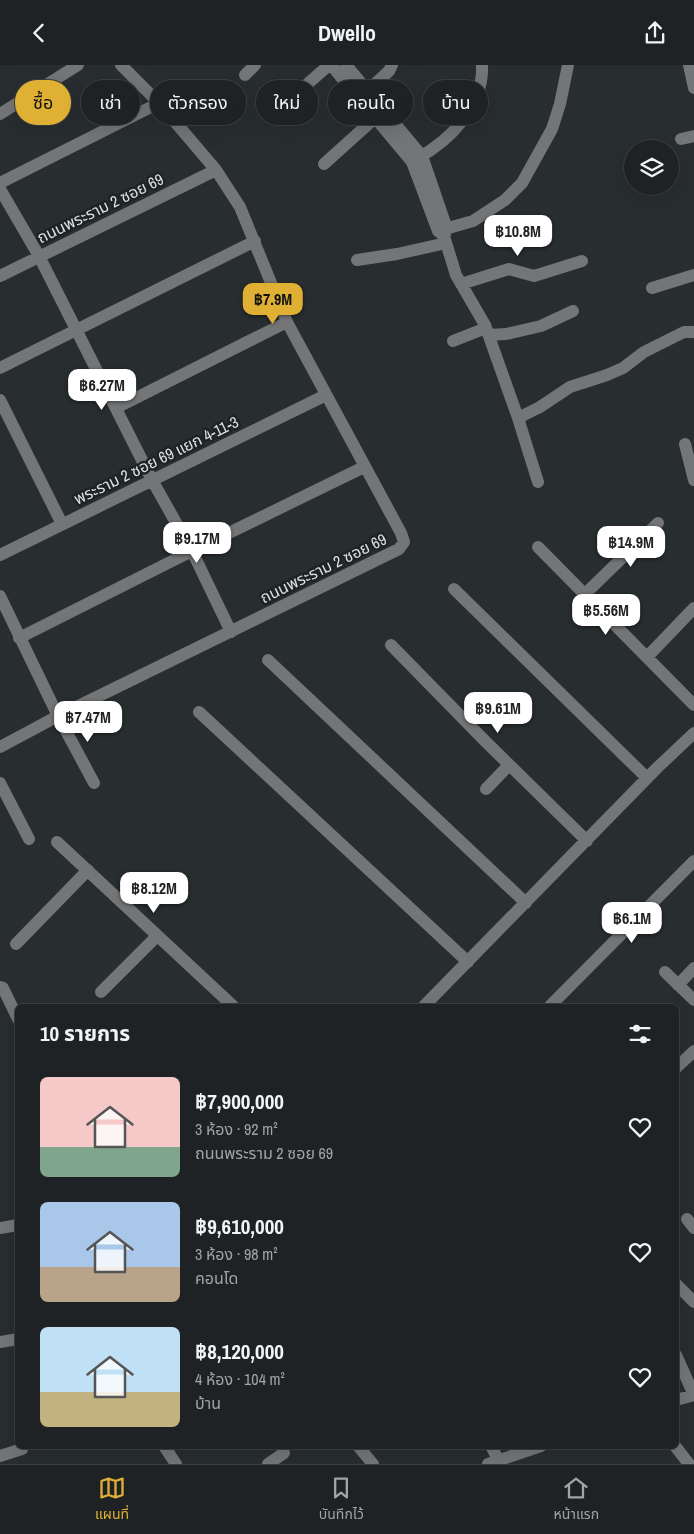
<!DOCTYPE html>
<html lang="th">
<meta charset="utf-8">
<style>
:root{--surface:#1e2224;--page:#2b2f31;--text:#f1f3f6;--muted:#a1a4a6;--line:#3c3f41;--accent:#dfb034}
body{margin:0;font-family:"Archivo Narrow","Noto Sans Thai",sans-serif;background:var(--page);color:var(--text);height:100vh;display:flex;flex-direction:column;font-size:19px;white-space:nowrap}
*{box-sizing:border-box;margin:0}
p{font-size:16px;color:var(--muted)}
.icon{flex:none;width:28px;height:28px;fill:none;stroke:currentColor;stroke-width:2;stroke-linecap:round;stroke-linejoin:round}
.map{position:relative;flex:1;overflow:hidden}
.side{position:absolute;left:15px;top:939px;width:664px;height:445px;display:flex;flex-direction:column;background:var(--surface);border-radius:8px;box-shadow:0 5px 20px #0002,0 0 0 1px var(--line)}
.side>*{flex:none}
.guide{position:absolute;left:15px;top:15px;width:665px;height:45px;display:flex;gap:10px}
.controls{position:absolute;left:624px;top:75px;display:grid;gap:10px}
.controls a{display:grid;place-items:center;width:55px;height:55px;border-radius:50%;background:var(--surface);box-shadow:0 5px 20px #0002,0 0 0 1px var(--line);font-size:25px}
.price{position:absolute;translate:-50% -42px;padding:0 11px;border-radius:10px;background:#fff;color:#222;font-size:16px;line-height:32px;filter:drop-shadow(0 1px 2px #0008)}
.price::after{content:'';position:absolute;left:50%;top:30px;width:15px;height:11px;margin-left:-8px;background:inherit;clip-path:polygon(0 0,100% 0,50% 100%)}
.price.active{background:var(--accent);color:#111}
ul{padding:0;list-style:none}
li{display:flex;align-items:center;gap:15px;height:125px;padding:0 25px}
li span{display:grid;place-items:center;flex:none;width:140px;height:100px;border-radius:8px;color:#555}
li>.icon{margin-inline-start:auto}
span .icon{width:60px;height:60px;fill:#fffc;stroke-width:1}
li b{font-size:21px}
h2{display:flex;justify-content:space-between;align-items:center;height:60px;padding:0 25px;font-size:21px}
.pill{padding:0 18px;border-radius:22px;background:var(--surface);box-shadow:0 5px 20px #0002,0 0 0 1px var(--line);font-size:18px;line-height:45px}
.pill.active{background:var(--accent);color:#111}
header{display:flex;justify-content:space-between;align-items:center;height:65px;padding:0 25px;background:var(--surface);font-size:22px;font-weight:700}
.dock{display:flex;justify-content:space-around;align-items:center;height:70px;border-top:1px solid var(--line);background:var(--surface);font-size:14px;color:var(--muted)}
.dock a{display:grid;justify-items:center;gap:2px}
.dock .active{color:var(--accent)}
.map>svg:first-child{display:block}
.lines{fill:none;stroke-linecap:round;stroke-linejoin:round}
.minor{stroke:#737577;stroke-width:12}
.labels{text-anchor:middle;stroke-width:5;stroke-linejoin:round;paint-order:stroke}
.street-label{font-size:16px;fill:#dde0e2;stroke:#1e2326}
</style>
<header><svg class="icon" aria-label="back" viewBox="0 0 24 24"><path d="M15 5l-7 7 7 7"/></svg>Dwello<svg class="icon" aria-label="share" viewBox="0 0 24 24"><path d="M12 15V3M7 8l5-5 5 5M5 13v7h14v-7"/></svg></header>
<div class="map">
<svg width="694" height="1399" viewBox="0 0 694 1399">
<rect width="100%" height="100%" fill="#282d30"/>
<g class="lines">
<path class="minor" d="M331,0L412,97L438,166L444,171L456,210L485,260L518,353L538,417
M346,0L422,91L447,164L444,171
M689,0L694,23
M245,10L255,0
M304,22L329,0
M363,30L389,6L392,0
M0,49L78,0
M681,74L694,71
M416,94C450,76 484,41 482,0
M324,99L375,53
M0,118L159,38
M0,124L39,191L152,415L192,486L231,567
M438,166L473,156L505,135L522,118L552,64L560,39L568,0
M357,195L397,189L446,178
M0,211L216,105
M461,219L509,204L534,211L582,196
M652,223L694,210
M489,270L506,269L541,261L573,246
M453,276L486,263
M0,303L255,176
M0,335L62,459
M116,343L287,257
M518,353L540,342L570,322L607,310L623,303L644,287L684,267H694
M685,379L694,415
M538,482L694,640
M0,490L326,330
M454,524L647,713
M585,529L658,458
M0,531L58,651L94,718
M19,573L192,486L364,402
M391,580L486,677L587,776
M647,592L694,543
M268,595L526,838
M199,647L468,897
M0,682L58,651L399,484L404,477L401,468L287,257L240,142L216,105L159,38L121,0
M0,718L29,774
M486,724L509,700
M57,777L233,941
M16,879L88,805
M665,907L694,935
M678,920L694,903
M0,922L3,923L18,954
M101,927L157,871
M424,941L658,702L694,668
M550,941L694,796
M676,1003L694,986
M687,1154L694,1163
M0,1163L18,1160
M676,1219L694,1237
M0,1277L18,1274
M676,1290L694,1330
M676,1335L694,1330
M164,1381L176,1399
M358,1381L373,1399
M491,1381L499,1396
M675,1381L689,1399
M0,1391L22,1384V1381
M268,1399L284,1388
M488,1399L541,1381"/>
</g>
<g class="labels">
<g class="street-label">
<text transform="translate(100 143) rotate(-26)" y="6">ถนนพระราม 2 ซอย 69</text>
<text transform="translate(156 395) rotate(-26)" y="6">พระราม 2 ซอย 69 แยก 4-11-3</text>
<text transform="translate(323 503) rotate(-26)" y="6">ถนนพระราม 2 ซอย 69</text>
</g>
</g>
</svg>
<div class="controls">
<a><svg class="icon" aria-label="layers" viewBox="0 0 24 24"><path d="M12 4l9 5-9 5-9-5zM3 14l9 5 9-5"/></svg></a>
</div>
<b class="price" style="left:518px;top:192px">฿10.8M</b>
<b class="price active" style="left:273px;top:260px">฿7.9M</b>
<b class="price" style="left:102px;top:346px">฿6.27M</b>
<b class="price" style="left:197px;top:499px">฿9.17M</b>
<b class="price" style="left:631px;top:503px">฿14.9M</b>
<b class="price" style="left:606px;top:571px">฿5.56M</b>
<b class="price" style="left:498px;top:669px">฿9.61M</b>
<b class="price" style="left:88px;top:678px">฿7.47M</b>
<b class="price" style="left:154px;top:849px">฿8.12M</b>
<b class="price" style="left:632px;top:879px">฿6.1M</b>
<div class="guide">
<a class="pill active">ซื้อ</a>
<a class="pill">เช่า</a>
<a class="pill">ตัวกรอง</a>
<a class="pill">ใหม่</a>
<a class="pill">คอนโด</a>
<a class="pill">บ้าน</a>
</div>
<section class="side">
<h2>10 รายการ<svg class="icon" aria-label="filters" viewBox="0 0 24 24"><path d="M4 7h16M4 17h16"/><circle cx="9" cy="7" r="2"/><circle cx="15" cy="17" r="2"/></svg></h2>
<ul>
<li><span style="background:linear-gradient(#f6c9c9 70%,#7fa58c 0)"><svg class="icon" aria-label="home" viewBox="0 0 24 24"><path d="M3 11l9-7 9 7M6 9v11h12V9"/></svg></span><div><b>฿7,900,000</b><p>3 ห้อง · 92 m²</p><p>ถนนพระราม 2 ซอย 69</p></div><svg class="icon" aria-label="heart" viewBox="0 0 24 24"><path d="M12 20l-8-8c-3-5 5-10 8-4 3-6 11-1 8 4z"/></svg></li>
<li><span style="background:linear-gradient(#a9c7e8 65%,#b9a48a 0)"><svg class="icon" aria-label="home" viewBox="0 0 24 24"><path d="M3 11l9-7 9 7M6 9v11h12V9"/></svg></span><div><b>฿9,610,000</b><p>3 ห้อง · 98 m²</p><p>คอนโด</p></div><svg class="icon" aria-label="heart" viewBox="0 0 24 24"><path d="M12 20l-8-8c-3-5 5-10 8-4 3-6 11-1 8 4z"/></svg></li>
<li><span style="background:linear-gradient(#bfe0f5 65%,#c2b280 0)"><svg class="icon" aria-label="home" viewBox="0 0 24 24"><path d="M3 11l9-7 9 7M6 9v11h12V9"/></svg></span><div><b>฿8,120,000</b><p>4 ห้อง · 104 m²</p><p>บ้าน</p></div><svg class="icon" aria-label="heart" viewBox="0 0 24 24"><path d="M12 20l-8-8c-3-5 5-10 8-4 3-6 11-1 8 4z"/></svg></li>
</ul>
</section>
</div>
<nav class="dock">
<a class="active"><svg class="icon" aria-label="map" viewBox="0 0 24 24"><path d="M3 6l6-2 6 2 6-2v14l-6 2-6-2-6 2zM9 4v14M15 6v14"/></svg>แผนที่</a>
<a><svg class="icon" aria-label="saved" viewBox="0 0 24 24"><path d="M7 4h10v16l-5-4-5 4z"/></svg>บันทึกไว้</a>
<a><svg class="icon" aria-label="home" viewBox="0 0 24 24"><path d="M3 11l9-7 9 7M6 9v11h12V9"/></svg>หน้าแรก</a>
</nav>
